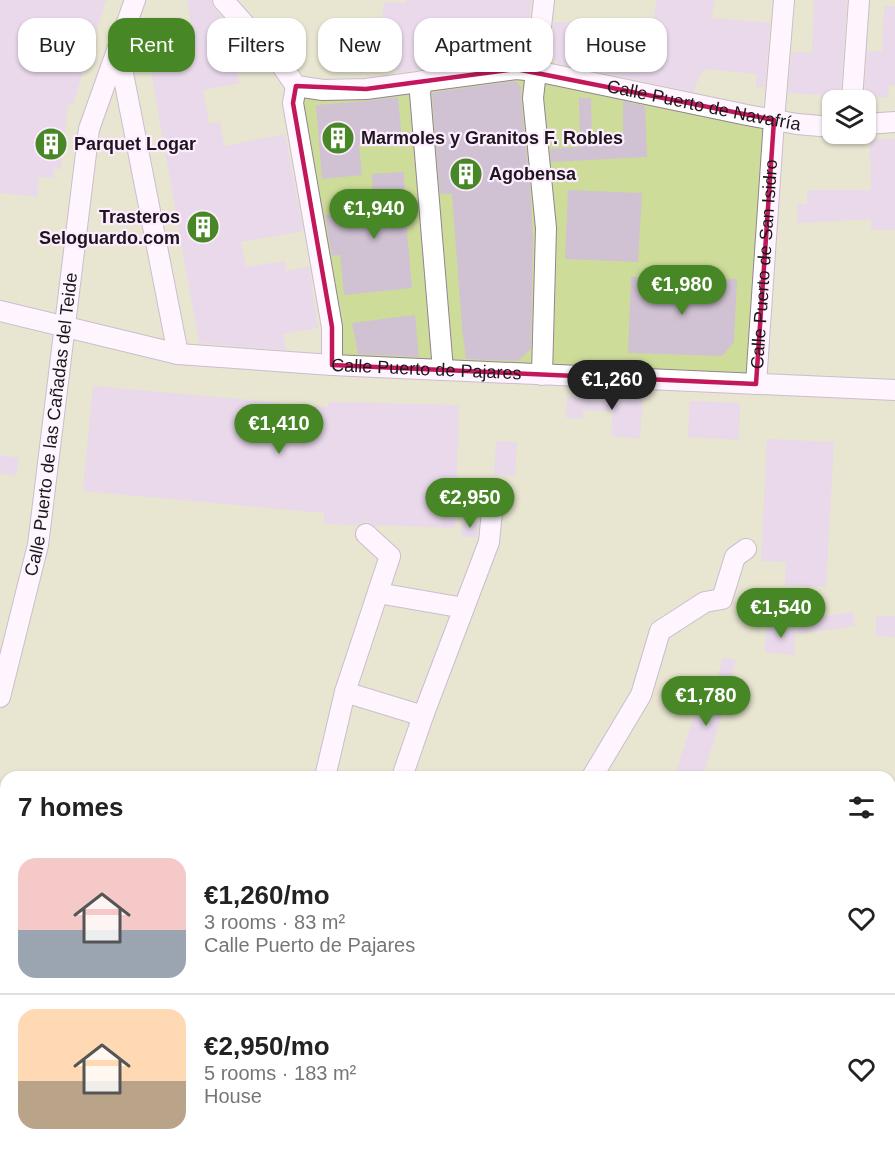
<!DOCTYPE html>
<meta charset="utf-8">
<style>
:root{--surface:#fff;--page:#f2f2f2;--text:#222;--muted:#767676;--line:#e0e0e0;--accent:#488726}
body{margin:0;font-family:Arial,sans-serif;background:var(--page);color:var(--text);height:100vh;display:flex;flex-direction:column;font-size:22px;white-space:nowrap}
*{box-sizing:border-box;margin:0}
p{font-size:20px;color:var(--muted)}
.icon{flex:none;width:33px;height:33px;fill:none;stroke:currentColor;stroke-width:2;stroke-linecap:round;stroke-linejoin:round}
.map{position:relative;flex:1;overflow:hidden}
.drawer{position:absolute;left:0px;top:771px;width:896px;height:384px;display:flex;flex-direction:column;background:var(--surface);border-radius:18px 18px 0 0;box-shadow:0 2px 4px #0004}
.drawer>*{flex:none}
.banner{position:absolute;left:18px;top:18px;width:860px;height:54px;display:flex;gap:12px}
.controls{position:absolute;left:822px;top:90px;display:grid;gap:12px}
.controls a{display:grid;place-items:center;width:54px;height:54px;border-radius:12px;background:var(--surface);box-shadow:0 2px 4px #0004;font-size:30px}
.price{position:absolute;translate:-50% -51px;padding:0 14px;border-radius:21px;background:var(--accent);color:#fff;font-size:20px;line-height:39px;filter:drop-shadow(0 2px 3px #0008)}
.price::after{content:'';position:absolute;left:50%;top:36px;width:18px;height:14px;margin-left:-9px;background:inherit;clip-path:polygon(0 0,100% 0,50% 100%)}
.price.selected{background:#222;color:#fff}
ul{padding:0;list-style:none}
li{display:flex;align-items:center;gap:18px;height:150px;padding:0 18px}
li+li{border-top:2px solid var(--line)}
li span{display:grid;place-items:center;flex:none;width:168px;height:120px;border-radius:18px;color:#555}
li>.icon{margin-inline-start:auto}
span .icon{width:72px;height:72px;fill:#fffc;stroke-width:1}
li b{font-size:26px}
h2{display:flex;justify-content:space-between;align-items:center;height:72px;padding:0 18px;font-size:26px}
.pill{padding:0 21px;border-radius:18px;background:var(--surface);box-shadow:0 2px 4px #0004;font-size:21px;line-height:54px}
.pill.selected{background:var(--accent);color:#fff}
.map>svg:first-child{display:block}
.green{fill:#cedc9a;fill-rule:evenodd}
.building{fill:#d0c1d3}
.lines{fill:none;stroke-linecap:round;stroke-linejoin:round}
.minor-casing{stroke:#928394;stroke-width:22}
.highway-casing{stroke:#8a7334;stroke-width:31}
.path{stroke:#857a86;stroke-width:3;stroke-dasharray:3 3;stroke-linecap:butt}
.minor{stroke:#fff;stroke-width:20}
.highway{stroke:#c5a440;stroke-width:28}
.marked{fill:none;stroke:#c2185b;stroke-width:4.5;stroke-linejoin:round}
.labels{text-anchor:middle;stroke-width:4.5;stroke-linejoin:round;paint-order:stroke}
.street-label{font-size:18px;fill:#1d171d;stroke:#fdecff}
.poi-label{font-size:18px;font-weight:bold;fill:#1d171d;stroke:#fdecff;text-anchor:start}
</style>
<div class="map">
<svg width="895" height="1155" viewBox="0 0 895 1155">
<rect width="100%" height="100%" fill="#fdecff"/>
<path class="green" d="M0,0H895V1155H242L236,1149H890V777H6V924L0,919ZM832,100H866V134H832Z
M0,1091L6,1097V1149H57L63,1155H0Z"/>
<path class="building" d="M0,0H106L73,104L68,103L61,169H54V178L39,177L37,197L0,193Z
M187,0H211L214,8L252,50L235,61L239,83L203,90L209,124L220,122L224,146L285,134L303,231L241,242L246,267L285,261L286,271L309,267L318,328L283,334L286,350L199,343L149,60L196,53Z
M406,0H531L528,37L504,35L503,47L470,44L468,63L453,65L454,59L422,56L421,69L397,73L402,33L381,31L383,11L384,2L406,3Z
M657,0H715L711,18L770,23L765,87H756L757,74L704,69L695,86L694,92L557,63L550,53L554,22L612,24L613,17L652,30Z
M814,0H847L840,100H821V95L788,93L792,52L812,53Z
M884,6H895V85H889L888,98L864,97L867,51H882Z
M516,81L521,87V99L530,186L533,236L531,349L518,361L466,359L462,328L452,194H440L432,94L435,92Z
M398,97L402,141L359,144L362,175L322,179L316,105L367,101Z
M579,98H591L592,142L623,141V101L645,106L647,157L551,162L550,149L580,147Z
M870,139H895V230H871V219L798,223L797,204H807V190H871Z
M404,172L405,208L412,288L344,295L340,255L332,256L325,215L373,211L372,174Z
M568,190L642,193L638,262L565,259Z
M631,277L737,279L734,342L722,356L628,353Z
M415,315L419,357L358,354L352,323Z
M93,386L328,407V402L459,405L455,528L380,525V526H375L368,522H363L358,525L324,524V513L83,491Z
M594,392L643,395L640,439L611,436L613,412L583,410V419L566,418L567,396L593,398Z
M690,401L740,403L739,440L688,437Z
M767,439L834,442L826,587L785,585L786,562L761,561Z
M496,441L517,442L515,476L494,475Z
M0,455L19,458L16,476L0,473Z
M462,520L479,521L477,537H461Z
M853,612L855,626L798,634L796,621Z
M876,616H895V637L876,636Z
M767,623L796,626L794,655L765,652Z
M723,657L736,660L722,716L702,777H674L696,711L704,714L708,699L712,700Z"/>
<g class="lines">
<defs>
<g id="minor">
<path id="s1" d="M223,0L282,66L296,86L323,90L366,89L516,69L536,71L747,115L797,124L832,127"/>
<path d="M118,48L178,354"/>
<path d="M422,81L420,93L443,370"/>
<path d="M296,86L293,103L332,327V365"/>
<path d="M852,100L859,0"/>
<path d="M866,124L895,122"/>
<path id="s2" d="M0,311L178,354L332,365L895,390"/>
<path d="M542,375L546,228L533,98L544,0"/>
<path id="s3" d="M756,384L774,120L784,0"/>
<path d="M378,593L464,608"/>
<path d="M345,692L423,716"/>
<path id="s4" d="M0,697L38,545L89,129L135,0"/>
<path d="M325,777L345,692L390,556L366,534"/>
<path d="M402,777L423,716L489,542L492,511"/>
<path d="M592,777L641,695L660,631L705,602L722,599L735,557L746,549"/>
<path d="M374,1155L375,1149"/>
</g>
<path id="highway" d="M0,980L6,986
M0,1055L6,1061
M100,1149L107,1155
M180,1149L186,1155"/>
</defs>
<use href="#minor" class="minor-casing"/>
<use href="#highway" class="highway-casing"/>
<path class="path" d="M0,875L6,880
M293,1149L299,1155"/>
<use href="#minor" class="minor"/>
<use href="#highway" class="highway"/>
</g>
<path d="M0 0H895V1155H0ZM516,69L774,120L756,384L332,365V327L293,103L296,86L366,89Z" fill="#fdecff" fill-opacity=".55" fill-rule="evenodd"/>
<path class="marked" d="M516,69L774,120L756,384L332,365V327L293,103L296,86L366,89Z"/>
<defs>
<symbol id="building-disc" viewBox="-11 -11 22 22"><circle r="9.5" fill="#488726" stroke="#fdecff"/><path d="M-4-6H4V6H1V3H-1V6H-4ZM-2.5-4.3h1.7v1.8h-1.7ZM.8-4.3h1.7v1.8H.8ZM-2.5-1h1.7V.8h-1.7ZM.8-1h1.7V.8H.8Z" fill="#fff"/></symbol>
</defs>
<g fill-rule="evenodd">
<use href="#building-disc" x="319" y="119" width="38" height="38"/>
<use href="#building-disc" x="32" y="125" width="38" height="38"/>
<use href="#building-disc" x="447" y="155" width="38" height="38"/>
<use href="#building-disc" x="184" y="208" width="38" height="38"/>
</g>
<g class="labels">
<g class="street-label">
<text dy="6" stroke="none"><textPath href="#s1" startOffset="526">Calle Puerto de Navafría</textPath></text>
<text dy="6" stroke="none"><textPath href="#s3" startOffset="120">Calle Puerto de San Isidro</textPath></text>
<text dy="6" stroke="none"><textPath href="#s2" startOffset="432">Calle Puerto de Pajares</textPath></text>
<text dy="6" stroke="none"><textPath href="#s4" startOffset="278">Calle Puerto de las Cañadas del Teide</textPath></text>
</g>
<g class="poi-label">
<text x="361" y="144">Marmoles y Granitos F. Robles</text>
<text x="74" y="150">Parquet Logar</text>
<text x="489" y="180">Agobensa</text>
<text x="180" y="223" text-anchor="end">Trasteros<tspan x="180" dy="21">Seloguardo.com</tspan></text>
</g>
</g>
</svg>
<div class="controls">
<a><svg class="icon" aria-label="layers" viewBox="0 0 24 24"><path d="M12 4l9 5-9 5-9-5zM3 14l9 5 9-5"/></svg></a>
</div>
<b class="price" style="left:374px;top:240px">€1,940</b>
<b class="price" style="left:682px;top:316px">€1,980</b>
<b class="price selected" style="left:612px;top:411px">€1,260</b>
<b class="price" style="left:279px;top:455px">€1,410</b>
<b class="price" style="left:470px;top:529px">€2,950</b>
<b class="price" style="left:781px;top:639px">€1,540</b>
<b class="price" style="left:706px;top:727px">€1,780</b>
<div class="banner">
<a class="pill">Buy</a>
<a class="pill selected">Rent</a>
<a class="pill">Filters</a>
<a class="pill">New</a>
<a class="pill">Apartment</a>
<a class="pill">House</a>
</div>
<section class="drawer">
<h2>7 homes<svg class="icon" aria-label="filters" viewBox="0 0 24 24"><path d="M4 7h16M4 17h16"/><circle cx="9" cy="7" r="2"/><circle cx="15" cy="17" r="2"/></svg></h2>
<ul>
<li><span style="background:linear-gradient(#f6c9c9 60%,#9aa5b1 0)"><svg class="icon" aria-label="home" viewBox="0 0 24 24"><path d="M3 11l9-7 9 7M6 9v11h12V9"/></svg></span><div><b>€1,260/mo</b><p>3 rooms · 83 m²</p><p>Calle Puerto de Pajares</p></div><svg class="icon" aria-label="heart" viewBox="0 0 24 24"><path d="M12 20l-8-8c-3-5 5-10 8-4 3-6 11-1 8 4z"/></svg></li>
<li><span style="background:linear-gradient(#ffd9b3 60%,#b9a48a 0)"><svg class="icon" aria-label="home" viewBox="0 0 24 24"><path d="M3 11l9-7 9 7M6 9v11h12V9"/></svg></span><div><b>€2,950/mo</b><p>5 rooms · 183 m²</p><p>House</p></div><svg class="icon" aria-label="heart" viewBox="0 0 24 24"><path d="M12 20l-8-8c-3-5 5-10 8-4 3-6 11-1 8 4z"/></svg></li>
</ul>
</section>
</div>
